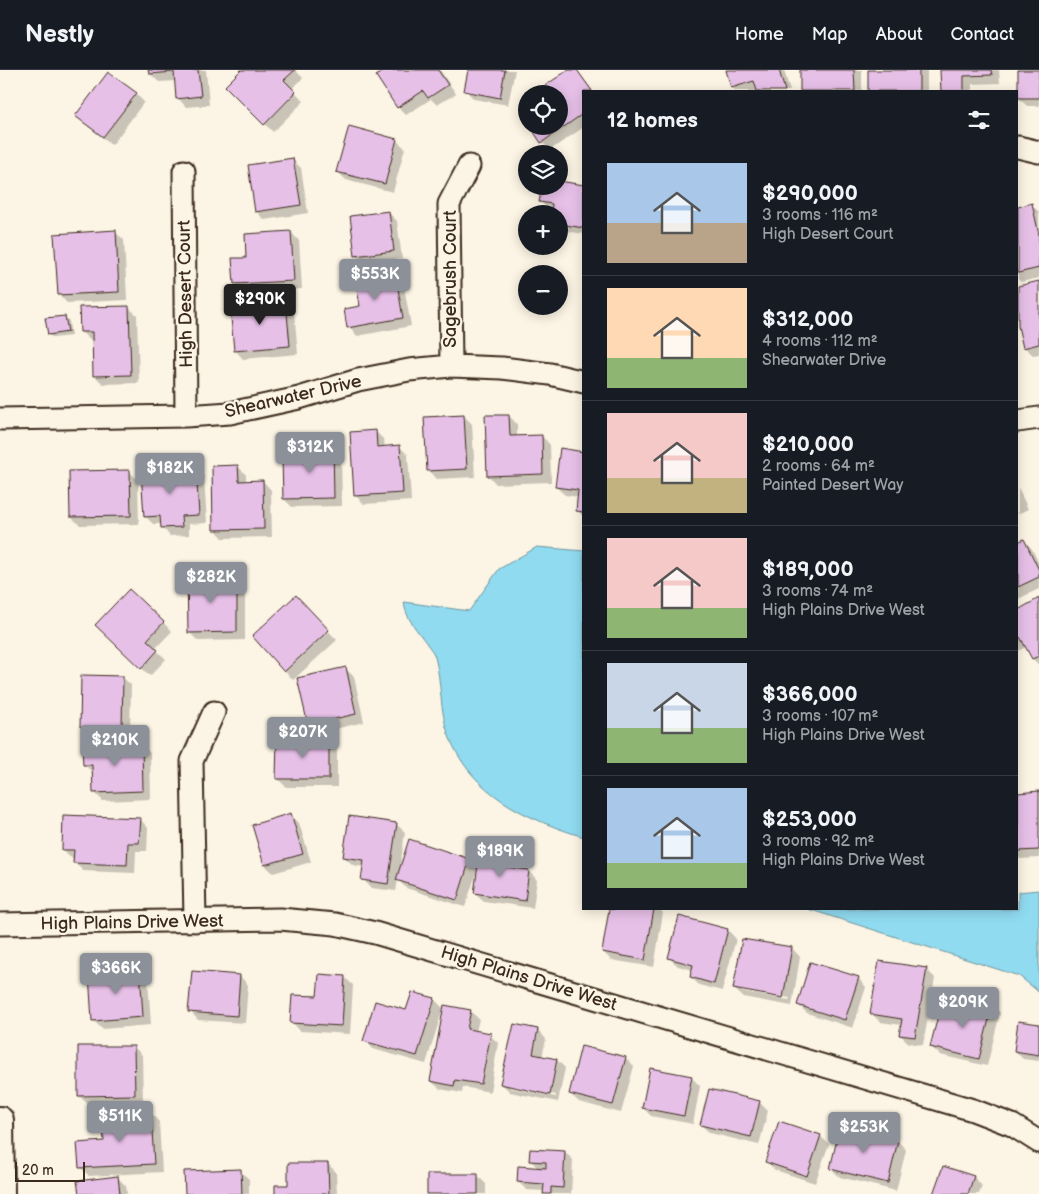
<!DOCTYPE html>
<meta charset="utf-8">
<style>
:root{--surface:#171b24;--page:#20242c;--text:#f1f3f6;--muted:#9ea1a6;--line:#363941;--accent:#8c9099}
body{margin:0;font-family:"Balsamiq Sans",sans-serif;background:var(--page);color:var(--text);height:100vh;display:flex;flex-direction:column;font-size:19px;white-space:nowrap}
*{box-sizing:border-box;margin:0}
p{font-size:16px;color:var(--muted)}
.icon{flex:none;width:28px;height:28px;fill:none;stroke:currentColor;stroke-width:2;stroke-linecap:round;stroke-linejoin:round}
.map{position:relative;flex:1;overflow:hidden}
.side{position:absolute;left:582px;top:20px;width:436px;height:820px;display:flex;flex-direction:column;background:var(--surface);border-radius:0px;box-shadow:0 2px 12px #0003}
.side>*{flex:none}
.fabs{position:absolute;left:518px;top:15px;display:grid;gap:10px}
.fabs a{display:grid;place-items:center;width:50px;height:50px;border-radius:50%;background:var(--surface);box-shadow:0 2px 12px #0003;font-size:25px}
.scale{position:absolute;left:15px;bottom:12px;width:70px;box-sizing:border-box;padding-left:5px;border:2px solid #3b2a1e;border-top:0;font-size:14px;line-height:18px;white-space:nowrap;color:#3b2a1e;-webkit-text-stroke:4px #fcf5e5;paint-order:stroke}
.price{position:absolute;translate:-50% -42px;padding:0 11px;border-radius:5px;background:var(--accent);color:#fff;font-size:16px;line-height:32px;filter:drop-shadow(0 1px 2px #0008)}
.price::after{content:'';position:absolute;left:50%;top:30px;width:15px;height:11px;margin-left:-8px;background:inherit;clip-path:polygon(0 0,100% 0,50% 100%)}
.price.selected{background:#222;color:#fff}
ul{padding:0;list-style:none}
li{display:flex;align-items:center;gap:15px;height:125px;padding:0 25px}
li+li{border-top:1px solid var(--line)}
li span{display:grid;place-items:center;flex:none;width:140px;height:100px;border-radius:0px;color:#555}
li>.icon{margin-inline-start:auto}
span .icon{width:60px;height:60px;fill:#fffc;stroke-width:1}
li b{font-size:21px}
h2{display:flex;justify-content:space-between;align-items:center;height:60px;padding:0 25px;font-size:21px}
header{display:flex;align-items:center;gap:30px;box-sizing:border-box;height:70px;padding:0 25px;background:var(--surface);border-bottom:1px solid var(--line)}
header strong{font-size:24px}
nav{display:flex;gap:28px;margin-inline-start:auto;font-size:18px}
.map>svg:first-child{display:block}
.water{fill:#90dbf0;stroke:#6e949c}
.shadow{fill:#0003;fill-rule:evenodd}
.building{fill:#e7c0e8;stroke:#3b2a1e}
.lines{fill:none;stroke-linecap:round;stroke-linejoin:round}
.minor-casing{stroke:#3b2a1e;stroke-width:25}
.tertiary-casing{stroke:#3b2a1e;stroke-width:30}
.minor{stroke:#fcf5e5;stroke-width:21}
.tertiary{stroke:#fcf5e5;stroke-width:26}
.labels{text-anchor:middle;stroke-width:4.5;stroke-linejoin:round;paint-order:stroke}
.street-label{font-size:18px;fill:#3b2a1e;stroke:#fcf5e5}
</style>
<header>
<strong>Nestly</strong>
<nav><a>Home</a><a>Map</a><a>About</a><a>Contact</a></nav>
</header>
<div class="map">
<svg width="1039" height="1124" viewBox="0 0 1039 1124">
<rect width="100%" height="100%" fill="#fcf5e5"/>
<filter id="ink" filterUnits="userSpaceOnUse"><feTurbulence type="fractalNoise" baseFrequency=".02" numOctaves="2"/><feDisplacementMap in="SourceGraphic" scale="10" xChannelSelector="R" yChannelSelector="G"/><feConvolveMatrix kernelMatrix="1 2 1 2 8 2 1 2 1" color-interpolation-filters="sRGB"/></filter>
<g filter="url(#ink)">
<path class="water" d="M537,477L584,481V767C528,750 471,724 449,666C439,640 442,613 435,587C434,583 430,578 427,574C418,561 405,548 404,532L469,541L499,499Z
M1039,820V922L1019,906L808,839H1018V822Z"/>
<path class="shadow" d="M150,0H206L209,35L186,37L178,28L176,11L159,12L150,4Z
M243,0H295L303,8L292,19L304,31L273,62L226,16Z
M387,0H440L456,24L437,35L431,29L406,45L398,37Z
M469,0H515L508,35L474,29L466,21Z
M570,0H577L593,21H584V57L550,80L542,72L559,56V24Z
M727,0H784L790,21H736L732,17Z
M801,0H862V21H801Z
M869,0H927V21H869Z
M941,0H999L1000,13L972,14V21H942Z
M1019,0H1039V36H1027L1019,28Z
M136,24L144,32L112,75L85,54L77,46Z
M396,70L405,78L393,122L346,110L338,102Z
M293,90L301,98L308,143L264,150L256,141Z
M559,112L584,116V164L559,160V144L549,140L541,132L559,116Z
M1032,135L1039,142V208L1021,212L1018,209V138Z
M388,142L397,151L402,189L365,194L356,186Z
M115,162L124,170L127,230L67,233L59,225Z
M291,162L299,171L302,219L243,222L235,213L248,189Z
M395,203L403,211L411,256L357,266L349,257L361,237Z
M1039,212V284L1033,285L1024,277L1018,251V217Z
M286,233L294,241L298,284L243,289L235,280Z
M128,237L137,245L139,313L103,314L95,306L94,270H90L81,262Z
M65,247L69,251L71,266L53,268L49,265Z
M464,346L472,354L475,407L436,409L428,400Z
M509,346L517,354V367L542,366L550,375L551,412L496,414L488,405Z
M376,362L384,370L385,378L399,376L408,385L411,431L364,434L355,425Z
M332,374L341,383L342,436L292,437L284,429L309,388Z
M584,383V447L577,440L579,427L565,425L556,417Z
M238,396L246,405V412L263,411L271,420L272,467L223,468L215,459Z
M196,399L204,407L207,453L189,454V465L170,466L162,457V454H153L145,446Z
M129,401L138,410L139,454L80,455L71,447Z
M1018,418L1028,439L1018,444Z
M1024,470L1032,479L1039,494V519L1018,529V473Z
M214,503L223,511V515H236L245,524V570L198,571L189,562Z
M129,521L172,561L155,579L166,589L150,606L105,564Z
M296,527L337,570L293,610L272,588Z
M1039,530V595L1033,589L1026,577L1018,581V541Z
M345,598L354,607L364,652L318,663L309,654Z
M122,607L131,615L130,665H90L81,656Z
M329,670L337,678V717H286L278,709Z
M142,675L150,683L151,729L103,731L94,722V703L84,695Z
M1039,723V788L1020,789L1018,787V724Z
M291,745L299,753L311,792L273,803L265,795Z
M140,749L148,758L147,781H136L135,803L83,801L75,793V788H72L63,780Z
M396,754L405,762L400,798L470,790L479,800L508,786L517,795L516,800L529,801L537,810L533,838L484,831L475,823L477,801L465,837L406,818L398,810L396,821L371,818L363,809L364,797L353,795L344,787Z
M610,839L628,842L629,839H659L663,843L654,897L611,890L603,882Z
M728,860L736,869L722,921L699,915L691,907L693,900L678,896L669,888Z
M743,870L792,878L800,887L792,936L743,927L734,919ZM742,920L790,928L789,930L742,922Z
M926,899L935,908L923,975L909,973L900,965L902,955L880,952L872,944Z
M139,901L148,909L151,955L102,959L93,950Z
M193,903L240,906L248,915L245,953L198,950L190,941Z
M344,907L353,915L350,964L300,961L292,952Z
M858,908L866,917L853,958L807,943L798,935Z
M434,929L443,938L426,994L373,979L365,970L407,941Z
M992,934L1000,943L987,996L940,985L931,977L965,946Z
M470,941L479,949L476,962L490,965L498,973L490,1022L463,1017L462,1023L440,1019L431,1011Z
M515,955L538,960L546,969L542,987L557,990L565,998L558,1032L510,1022L502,1014ZM510,1015L556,1025V1027L510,1018Z
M1039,955V991L1023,989L1015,981Z
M134,977L142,985L143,1033L88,1034L79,1026Z
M625,988L634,996L621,1043L579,1032L570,1024Z
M692,1008L700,1016L693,1054L651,1046L643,1038Z
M759,1032L768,1041L759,1075L710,1063L701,1055Z
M151,1043L159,1052L162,1102L89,1106L80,1097L105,1072Z
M820,1066L829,1074L815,1113L775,1100L767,1092Z
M898,1071L906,1080L896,1121L840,1107L831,1099Z
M565,1082L573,1090L571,1124H545V1121L527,1120L518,1112L539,1099L531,1091Z
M328,1094L336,1102L337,1124H276Z
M240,1101L249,1109V1124H186Z
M477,1105L486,1114V1124H428Z
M974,1107L982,1116L979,1124H935Z
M118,1108L126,1116L127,1124H80Z"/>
<path class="building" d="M148,0H198L201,26L176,29L174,2L149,4Z
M241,0H295L284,10L296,22L264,55L225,16Z
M385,0H438L448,15L428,28L423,21L397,38L376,6Z
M468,0H505L500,28L464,21Z
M568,0H577L592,21H584V43L541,73L530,56H559V24H533Z
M726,0H779L785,21H757L754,11L731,18Z
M800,0H854L855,21H800Z
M868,0H919V21H868Z
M940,0H991L992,5L964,6V21H941Z
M1018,0H1039V28H1018Z
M108,2L137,23L103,67L75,46Z
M349,56L397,69L385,114L336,102Z
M293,88L301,135L255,142L248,95Z
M559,111L584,115V158L559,154V144H551L552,134L539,132L542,116H559Z
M1032,133L1039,165V198L1018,203V137Z
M389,141L394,181L355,186L350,146Z
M116,160L119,222L58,225L54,164Z
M291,161L294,211L234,214L232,188H246L245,164Z
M395,201L403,248L347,258L344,239L360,236L355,208Z
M1039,211V274L1023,278L1018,256V216Z
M286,232L290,276L234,281L230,236Z
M129,236L131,305L93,306L92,262H80L79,237Z
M65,246L68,262L48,265L45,248Z
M464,345L467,399L427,401L424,347Z
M485,345H509L510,366L542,365L543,404L487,406Z
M376,360L377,377L400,375L403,423L354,426L350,362Z
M308,373H333L334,428L283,429L282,387H308Z
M560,378L584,382V442L576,441L578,420L555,417Z
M238,395L239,411L263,410L264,459L213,460L212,396Z
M196,397L199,445L181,446L182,457L161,458L160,446L144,447L141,401Z
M130,400L131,446L70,447L69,401Z
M1024,469L1039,500V507L1018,517V472Z
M215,501V514H237V562L188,563L187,502Z
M129,519L164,552L147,570L158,580L141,599L95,555Z
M296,525L329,560L284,602L252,566Z
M1039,528V586L1032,589L1020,567L1018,569V540Z
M346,597L356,644L308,655L297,608Z
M81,605L123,606L122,657H80Z
M277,668L329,669V709H276Z
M142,674L143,721L93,723L92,695H83L82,675Z
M1039,721V780L1018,781V723Z
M291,743L303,784L264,795L252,755Z
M63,745L141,748L139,773H128L127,795L73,793L74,780H62Z
M349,746L397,753L388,814L361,810L364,790L343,787Z
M409,769L470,789L457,830L396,810Z
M480,781L509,785L507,797L529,800L525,831L474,823Z
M609,839L627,840L628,839H654L645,890L602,882Z
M679,846L728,859L714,914L690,907L693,895L668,888Z
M742,869L792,877L783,928L733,919Z
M879,891L927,898L915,967L899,965L902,949L870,944Z
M810,892L859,907L845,950L797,935Z
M140,899L143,947L92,951L89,904Z
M192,901L240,905L237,946L188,942Z
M319,904L345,906L342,956L290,953L292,925L317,926Z
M412,922L435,928L417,986L363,971L375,931L406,940Z
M968,927L993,933L979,989L930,977L940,938L964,944Z
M444,935L471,940L467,959L491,963L481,1014L455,1010L454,1016L430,1011Z
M1018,951L1039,954V985L1014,981Z
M514,954L538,959L533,984L557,989L550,1025L500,1014Z
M78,976H134L135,1025L78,1026Z
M581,976L626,987L613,1035L569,1024Z
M650,998L692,1006L684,1046L642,1038Z
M709,1019L760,1031L751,1067L700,1055Z
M151,1042L154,1094L79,1098L77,1073L104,1071L102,1045Z
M779,1051L821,1065L807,1106L765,1092Z
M840,1056L898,1070L888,1113L830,1099Z
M530,1079L565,1081L563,1118L551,1117V1124H543L544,1114L517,1112L518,1096L546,1098V1092L529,1091Z
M288,1093H328L329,1124H275V1115H288Z
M943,1096L974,1106L968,1124H933Z
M241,1099L242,1124H185L184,1101Z
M427,1104H478V1124H427Z
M118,1106L120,1124H79L77,1111Z"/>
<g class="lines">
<defs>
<path id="minor" d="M1018,77L1039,82
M184,101L186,346
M451,296L449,134L469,96
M0,349L186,346L230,343L299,328L358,310L409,300L451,296L502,298L550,304L584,312
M1018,351L1039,348
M195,851L192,691L214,642
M0,854L280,849L335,854L375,863L973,1040L1012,1055L1039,1072"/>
<path id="tertiary" d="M0,1050L1,1124"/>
</defs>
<use href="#minor" class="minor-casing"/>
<use href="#tertiary" class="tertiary-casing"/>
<use href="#minor" class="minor"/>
<use href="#tertiary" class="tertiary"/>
</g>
</g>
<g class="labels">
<g class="street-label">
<text transform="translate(450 209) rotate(-90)" y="6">Sagebrush Court</text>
<text transform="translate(185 224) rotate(-91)" y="6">High Desert Court</text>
<text transform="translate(293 326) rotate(-13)" y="6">Shearwater Drive</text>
<text transform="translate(132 852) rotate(-1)" y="6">High Plains Drive West</text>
<text transform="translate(529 908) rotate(17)" y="6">High Plains Drive West</text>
</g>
</g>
</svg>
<div class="fabs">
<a><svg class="icon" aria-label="locate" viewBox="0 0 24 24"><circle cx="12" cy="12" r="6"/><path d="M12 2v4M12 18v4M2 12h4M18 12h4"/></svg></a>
<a><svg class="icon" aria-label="layers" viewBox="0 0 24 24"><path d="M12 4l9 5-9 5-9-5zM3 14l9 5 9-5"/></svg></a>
<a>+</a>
<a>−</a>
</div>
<div class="scale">20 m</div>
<b class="price" style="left:375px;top:231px">$553K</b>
<b class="price selected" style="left:260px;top:256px">$290K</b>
<b class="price" style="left:310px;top:404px">$312K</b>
<b class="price" style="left:170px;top:425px">$182K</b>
<b class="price" style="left:211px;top:534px">$282K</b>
<b class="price" style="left:303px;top:689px">$207K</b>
<b class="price" style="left:115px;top:697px">$210K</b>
<b class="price" style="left:500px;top:808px">$189K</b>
<b class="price" style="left:116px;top:925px">$366K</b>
<b class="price" style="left:963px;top:959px">$209K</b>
<b class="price" style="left:120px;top:1073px">$511K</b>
<b class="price" style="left:864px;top:1084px">$253K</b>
<section class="side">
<h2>12 homes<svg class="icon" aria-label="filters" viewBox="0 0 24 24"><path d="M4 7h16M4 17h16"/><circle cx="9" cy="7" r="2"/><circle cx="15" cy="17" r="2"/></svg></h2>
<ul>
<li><span style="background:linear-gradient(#a9c7e8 60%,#b9a48a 0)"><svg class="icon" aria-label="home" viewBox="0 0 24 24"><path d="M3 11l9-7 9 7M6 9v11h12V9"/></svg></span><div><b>$290,000</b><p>3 rooms · 116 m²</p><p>High Desert Court</p></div></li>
<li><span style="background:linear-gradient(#ffd9b3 70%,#8fb573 0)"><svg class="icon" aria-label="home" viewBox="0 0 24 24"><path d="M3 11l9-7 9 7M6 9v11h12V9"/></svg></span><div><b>$312,000</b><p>4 rooms · 112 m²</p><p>Shearwater Drive</p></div></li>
<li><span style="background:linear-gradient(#f6c9c9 65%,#c2b280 0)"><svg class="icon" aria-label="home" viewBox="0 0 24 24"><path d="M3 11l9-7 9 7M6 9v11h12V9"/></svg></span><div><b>$210,000</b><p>2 rooms · 64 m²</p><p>Painted Desert Way</p></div></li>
<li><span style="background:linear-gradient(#f6c9c9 70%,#8fb573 0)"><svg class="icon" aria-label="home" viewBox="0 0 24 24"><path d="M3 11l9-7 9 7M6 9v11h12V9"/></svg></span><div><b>$189,000</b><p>3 rooms · 74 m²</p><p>High Plains Drive West</p></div></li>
<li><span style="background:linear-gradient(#c9d6e8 65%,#8fb573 0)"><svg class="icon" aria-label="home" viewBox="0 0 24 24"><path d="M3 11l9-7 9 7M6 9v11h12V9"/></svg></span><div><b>$366,000</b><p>3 rooms · 107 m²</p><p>High Plains Drive West</p></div></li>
<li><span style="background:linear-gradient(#a9c7e8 75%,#8fb573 0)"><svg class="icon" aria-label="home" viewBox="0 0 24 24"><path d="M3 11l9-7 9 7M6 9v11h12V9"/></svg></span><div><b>$253,000</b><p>3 rooms · 92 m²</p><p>High Plains Drive West</p></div></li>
</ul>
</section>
</div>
